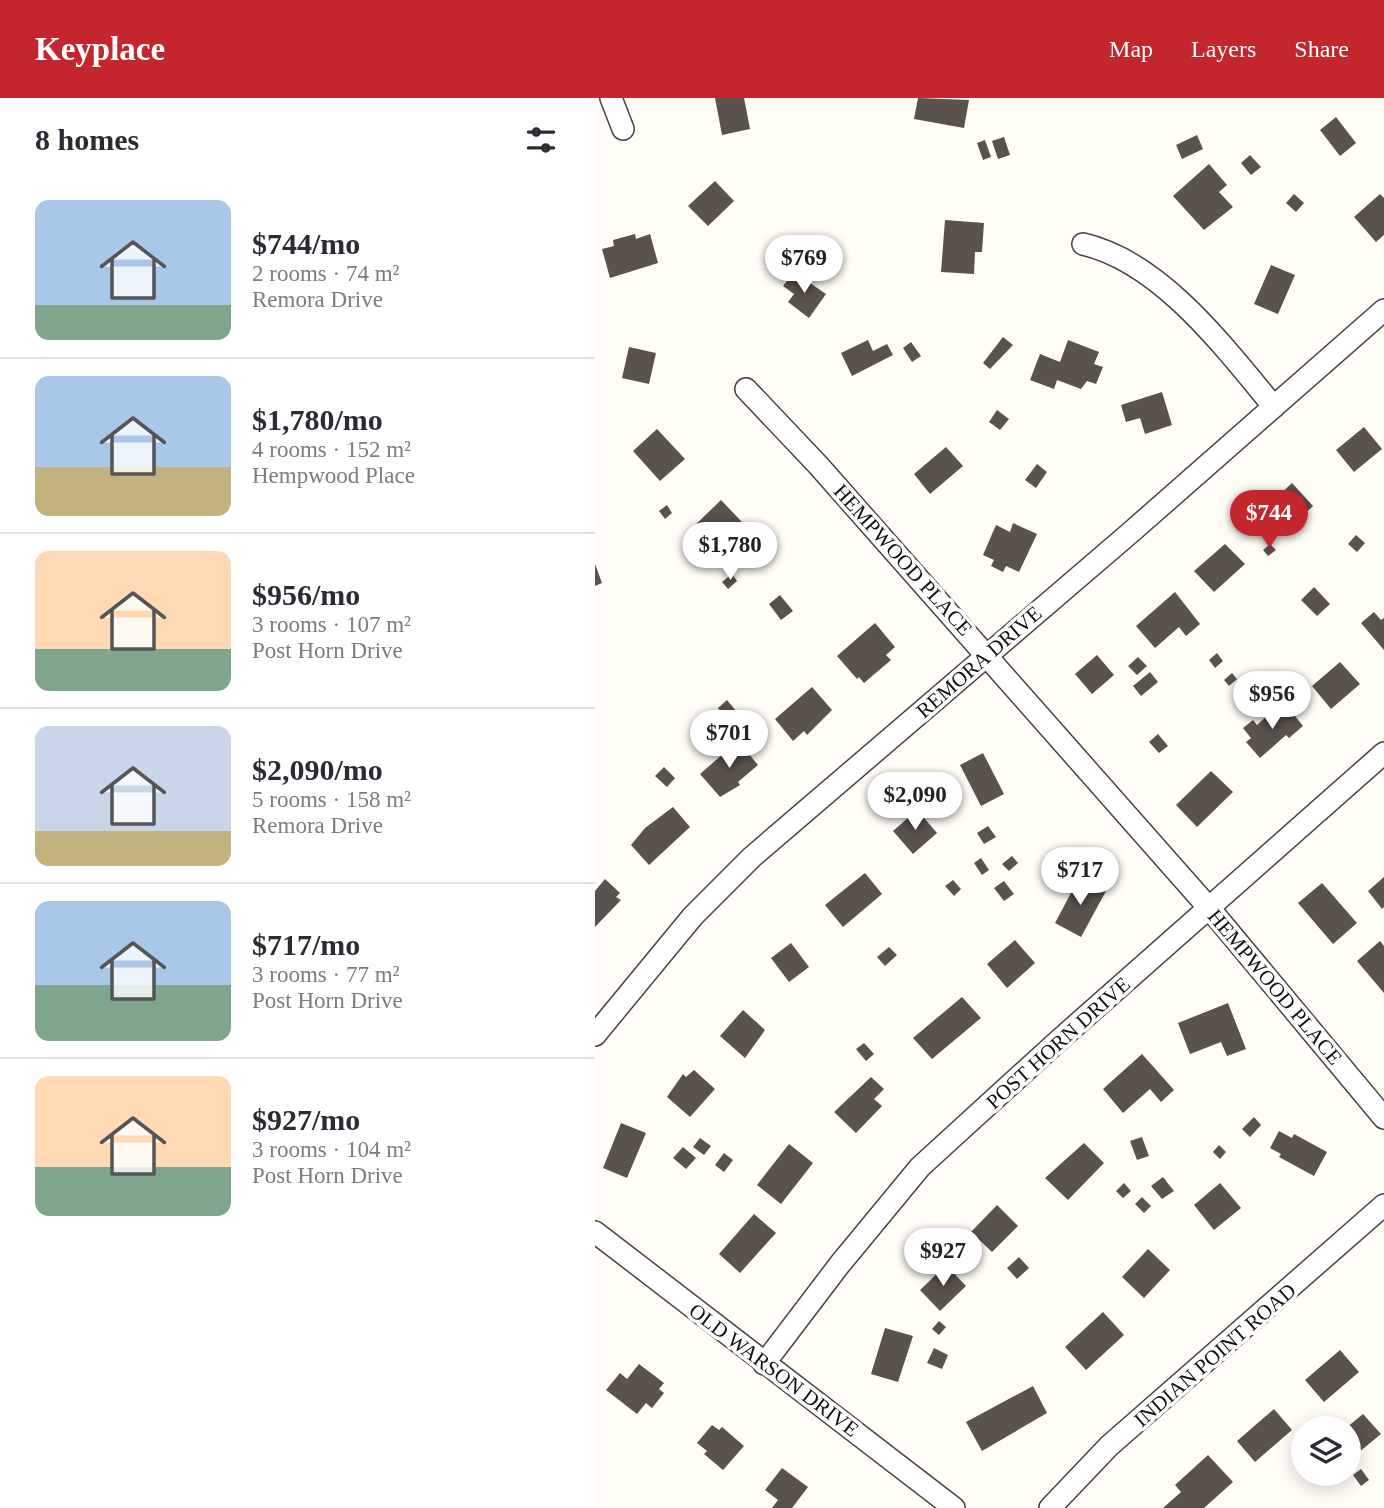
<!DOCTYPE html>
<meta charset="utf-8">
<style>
:root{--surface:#fff;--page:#f7f7f7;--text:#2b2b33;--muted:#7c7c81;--line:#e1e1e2;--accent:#c4262e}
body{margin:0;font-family:"Times New Roman",serif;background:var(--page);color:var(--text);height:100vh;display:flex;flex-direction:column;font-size:26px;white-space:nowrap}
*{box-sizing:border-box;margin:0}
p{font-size:23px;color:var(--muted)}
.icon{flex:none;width:38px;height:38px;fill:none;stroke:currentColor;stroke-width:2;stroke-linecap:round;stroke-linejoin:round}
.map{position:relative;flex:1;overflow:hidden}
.drawer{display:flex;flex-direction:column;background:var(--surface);width:595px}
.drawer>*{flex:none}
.controls{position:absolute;left:696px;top:1318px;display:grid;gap:14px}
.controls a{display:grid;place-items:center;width:70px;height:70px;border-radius:50%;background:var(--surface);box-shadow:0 4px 18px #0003;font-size:35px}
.price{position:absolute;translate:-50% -60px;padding:0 16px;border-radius:24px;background:#fff;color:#222;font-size:23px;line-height:46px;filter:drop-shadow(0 2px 4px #0008)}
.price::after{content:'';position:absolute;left:50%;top:42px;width:21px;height:16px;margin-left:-10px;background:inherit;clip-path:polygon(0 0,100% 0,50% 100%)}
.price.on{background:var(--accent);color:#fff}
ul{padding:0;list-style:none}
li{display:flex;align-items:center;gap:21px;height:175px;padding:0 35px}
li+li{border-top:2px solid var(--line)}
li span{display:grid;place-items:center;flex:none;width:196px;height:140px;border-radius:14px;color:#555}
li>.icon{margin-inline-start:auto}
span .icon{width:84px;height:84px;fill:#fffc;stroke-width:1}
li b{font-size:30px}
h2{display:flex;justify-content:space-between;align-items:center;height:84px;padding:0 35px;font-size:30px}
header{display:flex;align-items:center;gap:42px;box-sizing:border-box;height:98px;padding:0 35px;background:var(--accent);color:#fff}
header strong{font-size:33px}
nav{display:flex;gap:38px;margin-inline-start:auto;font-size:24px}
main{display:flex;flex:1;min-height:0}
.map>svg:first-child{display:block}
.building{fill:#5a524d}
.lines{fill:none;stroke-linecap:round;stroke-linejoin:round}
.minor-casing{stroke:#444;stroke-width:24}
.minor{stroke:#fff;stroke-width:21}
.labels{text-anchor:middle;stroke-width:7;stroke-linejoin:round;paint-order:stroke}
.street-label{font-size:21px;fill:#111;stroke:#fff}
</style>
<header>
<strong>Keyplace</strong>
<nav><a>Map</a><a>Layers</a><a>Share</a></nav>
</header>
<main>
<section class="drawer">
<h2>8 homes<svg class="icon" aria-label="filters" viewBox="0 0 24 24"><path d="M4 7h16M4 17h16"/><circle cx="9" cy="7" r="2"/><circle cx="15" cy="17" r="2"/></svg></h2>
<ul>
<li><span style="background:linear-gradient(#a9c7e8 75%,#7fa58c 0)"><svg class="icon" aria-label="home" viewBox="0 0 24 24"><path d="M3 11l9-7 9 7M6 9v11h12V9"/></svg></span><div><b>$744/mo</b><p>2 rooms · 74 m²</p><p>Remora Drive</p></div></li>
<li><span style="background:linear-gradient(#a9c7e8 65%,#c2b280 0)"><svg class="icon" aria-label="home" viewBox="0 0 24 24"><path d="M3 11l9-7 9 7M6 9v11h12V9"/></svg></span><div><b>$1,780/mo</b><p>4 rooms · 152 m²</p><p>Hempwood Place</p></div></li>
<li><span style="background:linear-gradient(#ffd9b3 70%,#7fa58c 0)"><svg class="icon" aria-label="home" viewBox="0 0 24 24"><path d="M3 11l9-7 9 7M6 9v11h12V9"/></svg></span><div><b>$956/mo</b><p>3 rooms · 107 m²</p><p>Post Horn Drive</p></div></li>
<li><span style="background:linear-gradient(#c9d6e8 75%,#c2b280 0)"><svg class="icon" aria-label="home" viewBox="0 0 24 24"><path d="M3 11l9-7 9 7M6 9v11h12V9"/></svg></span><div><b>$2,090/mo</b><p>5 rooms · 158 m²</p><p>Remora Drive</p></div></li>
<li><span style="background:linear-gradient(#a9c7e8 60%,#7fa58c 0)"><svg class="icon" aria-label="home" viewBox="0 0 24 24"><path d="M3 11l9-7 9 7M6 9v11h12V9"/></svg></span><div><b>$717/mo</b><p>3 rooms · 77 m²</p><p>Post Horn Drive</p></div></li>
<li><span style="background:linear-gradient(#ffd9b3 65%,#7fa58c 0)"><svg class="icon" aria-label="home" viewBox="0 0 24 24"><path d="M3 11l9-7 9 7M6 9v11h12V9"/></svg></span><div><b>$927/mo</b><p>3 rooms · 104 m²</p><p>Post Horn Drive</p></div></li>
</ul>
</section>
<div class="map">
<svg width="789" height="1410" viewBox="0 0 789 1410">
<rect width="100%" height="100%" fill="#fffdf5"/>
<path class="building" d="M120,0H149L155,31L127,37Z
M323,0L374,2L369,30L319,21Z
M741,19L761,45L745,58L725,32Z
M602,37L608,51L587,61L581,47Z
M409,39L415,57L403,61L397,43Z
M390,42L396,59L388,62L382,45Z
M655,57L666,69L656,77L646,65Z
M614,66L632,87L624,94L638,109L609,132L578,98Z
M120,83L139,103L113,128L93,108Z
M699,96L709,105L701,114L691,105Z
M785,96L789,100V137L781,144L759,119Z
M350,122L389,125L387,154H380L379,176L346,174Z
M40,136L41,141L55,136L63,165L15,180L7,151L19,148L18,142Z
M676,167L700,177L683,216L659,206Z
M199,174L231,196L214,220L193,204L199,196L188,188Z
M408,239L418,247L395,271L388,265Z
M273,242L278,253L292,246L298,257L257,278L246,255Z
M473,242L504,254L499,266L508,269L501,286L492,283L486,291L462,282L459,291L435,282L445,256L465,264Z
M316,244L326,258L317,264L308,250Z
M34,249L61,255L54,286L27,280Z
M567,294L577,327L550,336L545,320L531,324L526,307Z
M402,312L414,321L405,332L394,324Z
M769,329L787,351L759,374L741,352Z
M62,331L90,361L65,383L38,353Z
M351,349L368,368L335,396L319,376Z
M442,366L452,374L441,390L430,382Z
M697,385L718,408L698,427L677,404Z
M126,402L147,424L115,453L95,432Z
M72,407L77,415L70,421L64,413Z
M418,425L442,436L424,474L411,468L408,474L396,468L399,462L388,457L401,427L415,434Z
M761,437L770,445L762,454L753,446Z
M630,446L650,466L619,494L599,473Z
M675,446L681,452L673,458L668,452Z
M0,466L7,485L0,488Z
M137,476L142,483L133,491L127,484Z
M719,489L735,506L722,518L706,502Z
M580,494L605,526L591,538L584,529L560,550L541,528Z
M185,497L198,513L186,522L174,506Z
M779,514L786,522L789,520V552L766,525Z
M280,525L300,549L291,557L296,562L269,585L264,579L262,581L242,558Z
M622,555L628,563L620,570L614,562Z
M502,557L519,577L497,596L480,576Z
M543,559L552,568L542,577L533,568Z
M745,564L765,586L736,611L717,588Z
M555,574L563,584L546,598L538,588Z
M637,575L642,581L634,588L629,582Z
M217,589L237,612L212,637L209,633L198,643L180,621Z
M132,602L146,619L137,627L123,610Z
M691,607L708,628L694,640L691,637L665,660L651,644L656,640L648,630L658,622L662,627L674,616L676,620Z
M563,636L573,648L564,655L554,644Z
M143,643L163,667L143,684L145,687L125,699L105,676Z
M388,655L409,696L386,708L365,667Z
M69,669L80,680L72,689L60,678Z
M616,673L638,694L602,729L581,707Z
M78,709L95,729L54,767L36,747L50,730Z
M322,712L342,735L318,756L298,733Z
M393,728L401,739L389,746L382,735Z
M417,758L423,765L414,773L407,766Z
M386,760L394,772L387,777L379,765Z
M270,775L287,796L248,829L230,807Z
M485,778L511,793L486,839L460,825Z
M789,779V809L787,811L773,793Z
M10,781L25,795L21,799L26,802L0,829V793Z
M358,782L366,791L359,798L350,788Z
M409,783L419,796L409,803L399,790Z
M727,785L762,825L738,846L703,805Z
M420,842L440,865L412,890L392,866Z
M785,843L789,848V895L762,863Z
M196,845L214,869L194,884L176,860Z
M294,849L302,857L290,868L282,859Z
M367,899L386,920L337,961L318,940Z
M633,905L651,951L632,958L626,944L595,956L583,925Z
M148,912L170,932L150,960L125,938Z
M269,945L279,956L271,963L261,951Z
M547,956L579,992L566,1004L555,991L528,1015L508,991Z
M99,972L120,991L95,1019L72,999L88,976L91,979Z
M276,979L289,991L279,1001L287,1008L261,1035L239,1014Z
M659,1019L666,1027L655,1039L647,1031Z
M26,1025L51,1035L32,1080L8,1070Z
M684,1033L697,1040L699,1036L732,1054L719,1078L684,1059L686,1056L675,1050Z
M547,1039L554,1058L542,1062L535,1043Z
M105,1040L116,1048L109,1057L98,1049Z
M489,1045L509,1065L473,1102L450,1080Z
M194,1046L218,1065L186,1106L162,1087Z
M624,1047L631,1054L625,1061L618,1054Z
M88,1049L101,1060L91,1071L78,1060Z
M129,1055L138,1062L129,1074L120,1067Z
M568,1079L579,1093L567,1101L556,1088Z
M529,1085L536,1093L528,1100L521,1093Z
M625,1085L646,1110L619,1132L599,1107Z
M547,1099L556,1108L549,1115L540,1106Z
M402,1107L423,1128L397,1154L376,1134Z
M159,1116L181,1135L145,1175L124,1156Z
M553,1151L575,1172L549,1200L527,1179Z
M424,1159L434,1170L422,1181L412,1170Z
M351,1167L371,1188L345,1213L325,1192Z
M508,1214L529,1237L491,1272L470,1249Z
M344,1223L351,1229L344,1237L337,1231Z
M290,1230L318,1238L303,1284L276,1276Z
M339,1250L353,1257L347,1271L332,1265Z
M745,1252L764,1274L729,1304L710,1282Z
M44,1266L69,1285L64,1291L69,1295L57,1310L51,1305L42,1316L11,1292L25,1275L32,1281Z
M438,1288L452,1315L387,1353L371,1324Z
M679,1311L697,1332L660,1364L642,1343Z
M768,1316L786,1336L764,1354L754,1343V1330H751Z
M117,1327L124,1332L127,1329L149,1348L128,1372L109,1356L112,1353L102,1345Z
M613,1357L638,1384L609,1410H568L586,1394L580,1387Z
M187,1370L213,1389L197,1410H177L183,1402L170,1392Z
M766,1371L774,1382L766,1388L758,1377Z"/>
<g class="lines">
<defs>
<path id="minor" d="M16,0L28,31
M488,146C566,164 629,249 679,309
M151,291L223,367L614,810L789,1020
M0,937L98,818L157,759L535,435L789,212
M0,1134L359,1410
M169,1266L245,1166L325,1069L462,944L789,655
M455,1410L514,1348L789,1107"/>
</defs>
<use href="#minor" class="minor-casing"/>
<use href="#minor" class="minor"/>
</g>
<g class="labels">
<g class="street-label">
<text transform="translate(308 462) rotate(48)" y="7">HEMPWOOD PLACE</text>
<text transform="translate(384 564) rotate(-41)" y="7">REMORA DRIVE</text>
<text transform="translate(680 889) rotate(50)" y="7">HEMPWOOD PLACE</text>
<text transform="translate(463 945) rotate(-42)" y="7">POST HORN DRIVE</text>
<text transform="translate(620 1257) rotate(-41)" y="7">INDIAN POINT ROAD</text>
<text transform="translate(179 1272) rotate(37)" y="7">OLD WARSON DRIVE</text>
</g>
</g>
</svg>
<div class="controls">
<a><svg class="icon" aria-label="layers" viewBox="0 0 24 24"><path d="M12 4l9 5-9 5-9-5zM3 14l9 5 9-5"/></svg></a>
</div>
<b class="price" style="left:209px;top:197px">$769</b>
<b class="price on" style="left:674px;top:452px">$744</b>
<b class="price" style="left:135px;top:484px">$1,780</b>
<b class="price" style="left:677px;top:633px">$956</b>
<b class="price" style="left:134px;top:672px">$701</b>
<b class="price" style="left:320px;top:734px">$2,090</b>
<b class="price" style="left:485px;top:809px">$717</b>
<b class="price" style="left:348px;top:1190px">$927</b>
</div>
</main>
